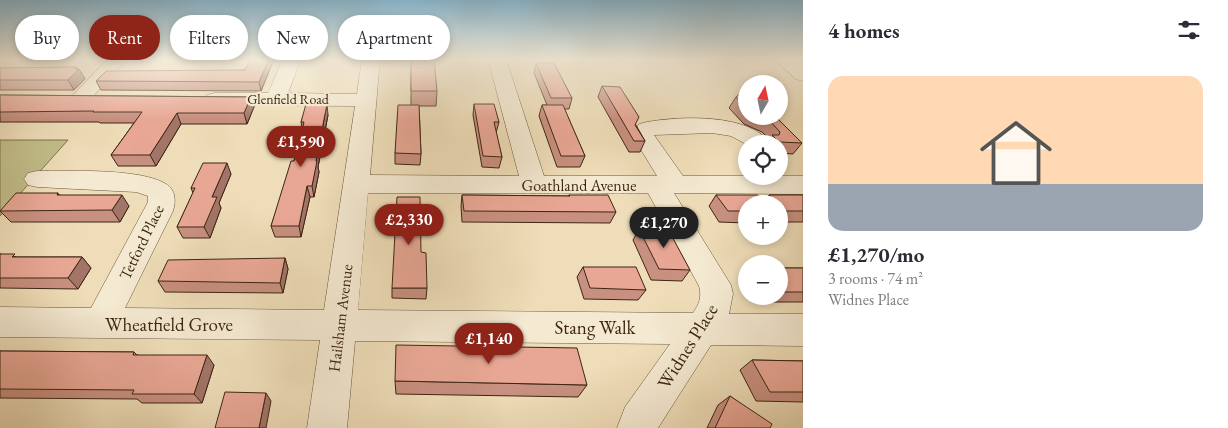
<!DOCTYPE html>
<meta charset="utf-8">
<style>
:root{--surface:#fff;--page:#f2f2f3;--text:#2b2b33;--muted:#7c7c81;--accent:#8f2418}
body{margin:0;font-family:"EB Garamond",serif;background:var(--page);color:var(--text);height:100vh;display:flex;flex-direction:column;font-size:19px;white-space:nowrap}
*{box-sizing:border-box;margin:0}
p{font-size:16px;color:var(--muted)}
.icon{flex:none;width:28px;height:28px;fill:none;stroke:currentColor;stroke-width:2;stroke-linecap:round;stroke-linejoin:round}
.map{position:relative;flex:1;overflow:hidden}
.side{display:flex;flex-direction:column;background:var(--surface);width:425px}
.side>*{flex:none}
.hud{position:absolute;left:15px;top:15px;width:475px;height:45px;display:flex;gap:10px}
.needle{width:32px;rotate:9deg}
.controls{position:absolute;left:738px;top:75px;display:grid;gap:10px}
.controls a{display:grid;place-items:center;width:50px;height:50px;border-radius:50%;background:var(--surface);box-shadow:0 2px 8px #0003;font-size:25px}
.price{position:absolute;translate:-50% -42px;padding:0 11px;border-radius:18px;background:var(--accent);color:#fff;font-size:16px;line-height:32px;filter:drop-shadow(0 1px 2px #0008)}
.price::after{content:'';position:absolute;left:50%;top:30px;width:15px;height:11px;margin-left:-8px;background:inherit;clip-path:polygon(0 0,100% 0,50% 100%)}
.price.on{background:#222;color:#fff}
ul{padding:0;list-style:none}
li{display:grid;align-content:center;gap:10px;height:265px;padding:0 25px}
li span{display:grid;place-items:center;height:155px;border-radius:15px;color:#555}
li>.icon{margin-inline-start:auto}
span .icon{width:90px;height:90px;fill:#fffc;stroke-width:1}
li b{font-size:21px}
h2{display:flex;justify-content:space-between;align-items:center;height:60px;padding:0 25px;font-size:21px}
.tag{padding:0 18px;border-radius:22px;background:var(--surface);box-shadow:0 2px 8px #0003;font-size:18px;line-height:45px}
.tag.on{background:var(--accent);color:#fff}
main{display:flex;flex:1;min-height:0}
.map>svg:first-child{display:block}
.green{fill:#c1be89;stroke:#7f724e}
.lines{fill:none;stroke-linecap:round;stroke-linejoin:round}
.minor-casing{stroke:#69543d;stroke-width:1}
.minor{fill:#f4e9d1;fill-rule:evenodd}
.wall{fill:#c89080;stroke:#3d2614}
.shaded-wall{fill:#a27568;stroke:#3d2614}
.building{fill:#e8a795;stroke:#3d2614}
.labels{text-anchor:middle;stroke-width:4.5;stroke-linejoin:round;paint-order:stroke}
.far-street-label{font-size:14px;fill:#3d2614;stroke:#f4e9d1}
.street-label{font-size:16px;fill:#3d2614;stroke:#f4e9d1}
.near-street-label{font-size:19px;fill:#3d2614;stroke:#f4e9d1}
</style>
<main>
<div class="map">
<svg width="803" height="428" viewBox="0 0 803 428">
<rect width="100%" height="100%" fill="#eeddb8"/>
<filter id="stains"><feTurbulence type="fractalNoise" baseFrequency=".004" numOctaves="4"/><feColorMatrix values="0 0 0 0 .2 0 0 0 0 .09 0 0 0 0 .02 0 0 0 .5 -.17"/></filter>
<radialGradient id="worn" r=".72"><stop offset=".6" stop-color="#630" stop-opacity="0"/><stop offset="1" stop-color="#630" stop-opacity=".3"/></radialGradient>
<path class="green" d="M0,140H68L0,216Z"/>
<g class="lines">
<defs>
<path id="minor" d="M108,59H127L87,103L80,105L73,103L70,99L73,95Z
M283,59H301L288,93L357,94L362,59H380L370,175L519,176L488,59H506L544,176H657L632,135L639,124L647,122C680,116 750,113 771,144H746L731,136L712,133L654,135L683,176H803V194L674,193L731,285L733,294L729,314H803V346L711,345L658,428H617L625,407L670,344L355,341L347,428H307L320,340L0,337V307L91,308L148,202V196L136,192L37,187L28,185L24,179L28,173L37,171C68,171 141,168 166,184C176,190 176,201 173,211L125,308L324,310L355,106L214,105L207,103L204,99L207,95L214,93H268ZM368,193H648L699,286C702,298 699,304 693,313L358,310Z
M631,59H650L647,63L641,64L634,63Z
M774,59H794L803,66V81L796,79Z"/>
</defs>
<use href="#minor" class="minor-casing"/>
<use href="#minor" class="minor"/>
</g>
<path class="wall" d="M274,59L261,91L101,90L96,81L245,70Z
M411,59L437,91L436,106H419L421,154L420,165L395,164V153L411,105Z
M536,63L572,98L569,109H564L585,156L580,167H557L539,116L542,105H547L534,73Z
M76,67L77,69H79L85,79L74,90H0V68Z
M602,86L636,125L645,141L640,152H629L598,97Z
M746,88V116H775L802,143L793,154L779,153V144H765L769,139L762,132L744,124L729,108L736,97Z
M0,95L251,97L254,107L247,124H181L156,166H118L111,155L134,123H100L99,122H0Z
M474,104L499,122L496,133L502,157L499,168L482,167L473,115Z
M328,115L318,167L319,172L314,197H310L301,237H275L271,226L294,161L302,128L301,122Z
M231,174L219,203L221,208L210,238H183L177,227L193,193L191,188Z
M58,193L59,195L129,206L120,222H11L0,211Z
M462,195L568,196L569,195L616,212L610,223L462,222L461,206Z
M716,195L763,202L769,195H803V222H779V204H746V223L719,222L709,206Z
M639,229L690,270L682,281L651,280L633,240Z
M0,254L17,257H82L91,268L78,289L0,288Z
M285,258L288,269L283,293L165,292L158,281Z
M583,267L646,290L638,300L584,299L577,277Z
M779,268H803V302H771L767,296H779Z
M392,288H427L426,299L392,298Z
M0,351L134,352L137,355L214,365L202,403H142L137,399L0,398Z
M752,360L803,361V402L756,401L740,370Z
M395,381L587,385L578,397L396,394Z
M730,396L770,428H707L718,405Z"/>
<path class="shaded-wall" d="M269,59H274L261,91L259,82Z
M76,67L78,70L79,69L85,79L74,90L68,80Z
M251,97L254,107L247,124L244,113Z
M327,104L328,115L318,167L319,172L314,197L312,186L316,161Z
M177,113L181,124L156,166L150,155Z
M227,163L231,174L219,203L221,208L210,238L204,227L212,197Z
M307,186L310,197L301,237L299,226Z
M122,195L129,206L120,222L112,210Z
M82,257L91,268L78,289L68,278Z
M285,258L288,269L283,293L280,283Z
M207,355L214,365L202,403L194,394Z
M266,393L271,401L266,428H259Z"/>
<path class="building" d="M251,59H269L259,82L96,81L106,71L245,70Z
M411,59H434L437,91H411Z
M536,63H554L572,98H551Z
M76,67L75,69H79L68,80H0V68Z
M602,86L620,87L639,117L635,125L645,141H634Z
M746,88V108L736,97Z
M0,95L251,97L244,113H177L150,155H111L142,112H93L94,111L0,112Z
M306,104H327L316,161H317L312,186H307L299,226H271L291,161H294L304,122H301Z
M474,104H494L499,122H494L502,157L483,156Z
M398,105H419L421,154L395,153Z
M542,105H563L585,156H561Z
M758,116H775L802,143L779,142L772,135H779L780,132L770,121Z
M203,163H227L212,197H217L204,227H177L195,188H191Z
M16,193H58L57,195H122L112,210L0,211Z
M462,195L570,196L569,195H608L616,212L464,211Z
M716,195H758L765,204H746V211H728Z
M769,195H803V211H782L779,206V204H777Z
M397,197H420L421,252L426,253L427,288H392Z
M639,229H668L690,270L659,269Z
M0,254H15L12,257H82L68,278H0Z
M285,258L280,283L158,281L168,260Z
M583,267H636L646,290L590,288Z
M779,268H803V292H783L779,286Z
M396,345L577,348L587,385L395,381Z
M0,351L134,352L133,355H207L194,394H132L134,390L0,389Z
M752,360L803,361V392H770Z
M225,392L266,393L259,428H215Z
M730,396L772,424L770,428H715Z"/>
<linearGradient id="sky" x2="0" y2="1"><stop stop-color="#88b7d0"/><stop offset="0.5" stop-color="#f7f0df"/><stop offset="1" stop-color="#f7f0df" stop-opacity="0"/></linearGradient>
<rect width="803" height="119" fill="url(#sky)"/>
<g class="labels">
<g class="far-street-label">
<text x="288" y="104">Glenfield Road</text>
</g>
<g class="street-label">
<text x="579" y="191">Goathland Avenue</text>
<text transform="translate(141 242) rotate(-64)" y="6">Tetford Place</text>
<text transform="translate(340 318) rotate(-83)" y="6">Hailsham Avenue</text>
</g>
<g class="near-street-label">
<text x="169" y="331">Wheatfield Grove</text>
<text x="595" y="334">Stang Walk</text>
<text transform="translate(687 346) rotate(-58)" y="7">Widnes Place</text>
</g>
</g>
<rect width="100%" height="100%" filter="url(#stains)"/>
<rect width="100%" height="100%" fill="url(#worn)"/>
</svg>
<div class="controls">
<a><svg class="needle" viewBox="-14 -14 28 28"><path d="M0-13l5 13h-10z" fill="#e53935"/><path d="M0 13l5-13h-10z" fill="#7c7c81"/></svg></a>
<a><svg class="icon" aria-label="locate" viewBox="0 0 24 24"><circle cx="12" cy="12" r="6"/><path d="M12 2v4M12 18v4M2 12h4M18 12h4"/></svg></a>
<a>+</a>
<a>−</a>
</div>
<b class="price" style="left:301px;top:168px">£1,590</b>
<b class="price" style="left:409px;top:246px">£2,330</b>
<b class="price on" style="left:664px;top:249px">£1,270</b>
<b class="price" style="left:489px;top:365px">£1,140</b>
<div class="hud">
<a class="tag">Buy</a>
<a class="tag on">Rent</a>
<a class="tag">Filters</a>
<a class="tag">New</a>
<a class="tag">Apartment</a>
</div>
</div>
<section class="side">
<h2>4 homes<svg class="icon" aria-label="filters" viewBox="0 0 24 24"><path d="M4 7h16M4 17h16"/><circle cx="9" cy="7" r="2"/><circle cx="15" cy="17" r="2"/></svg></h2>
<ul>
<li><span style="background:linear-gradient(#ffd9b3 70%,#9aa5b1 0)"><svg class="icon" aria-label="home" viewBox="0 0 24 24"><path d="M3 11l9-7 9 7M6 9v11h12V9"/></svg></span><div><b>£1,270/mo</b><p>3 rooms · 74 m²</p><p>Widnes Place</p></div></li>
</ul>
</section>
</main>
